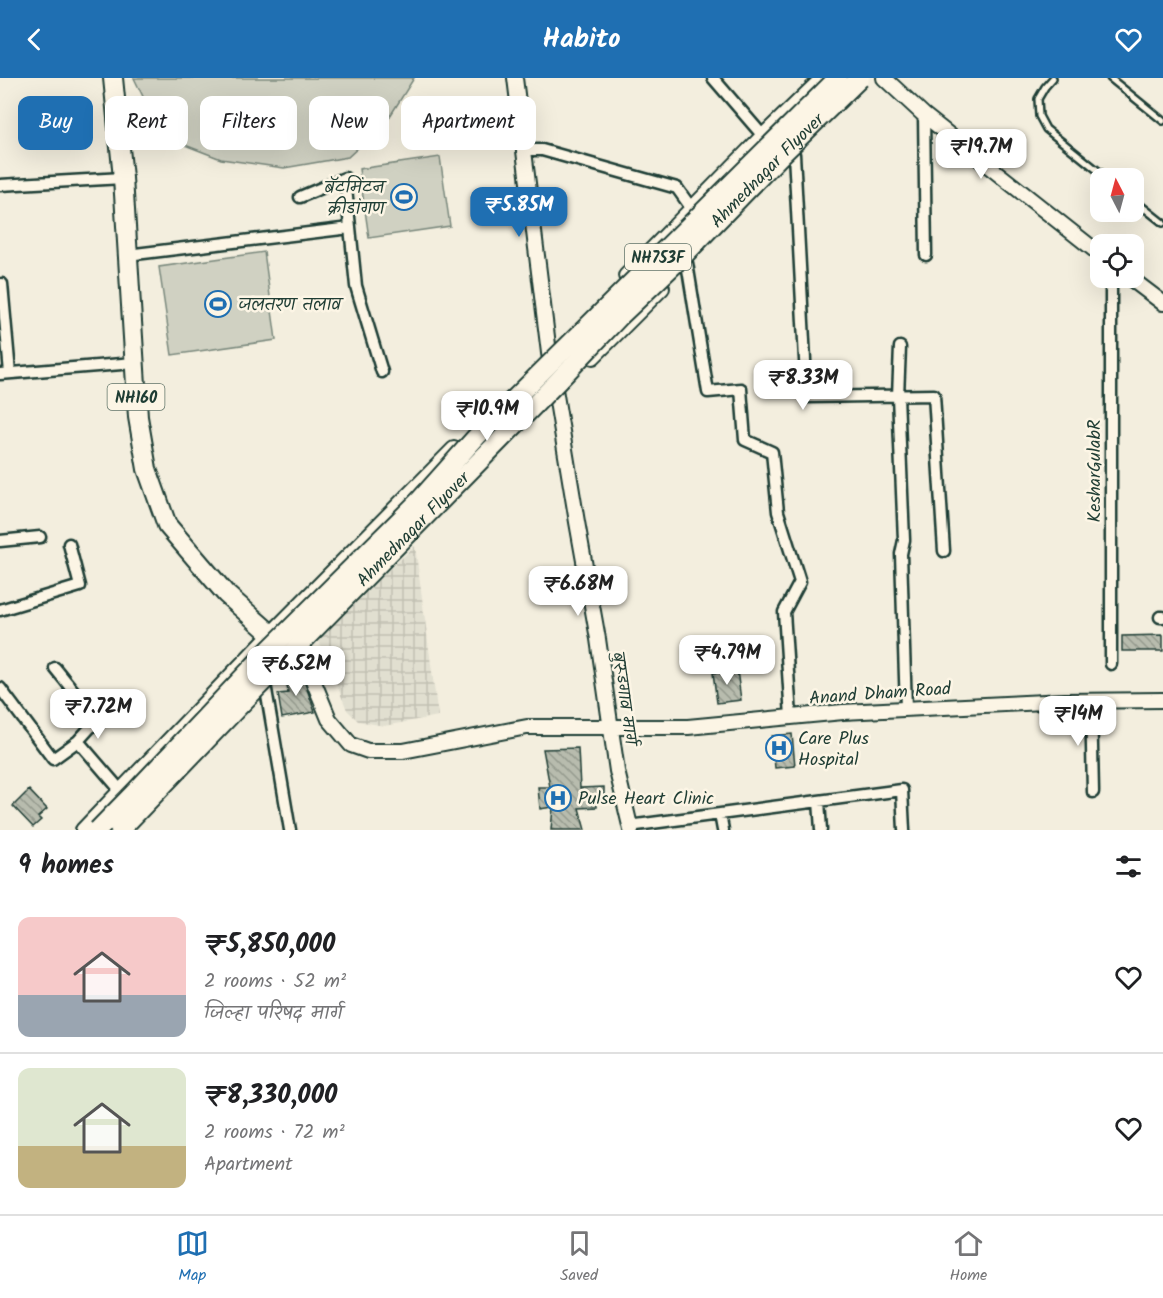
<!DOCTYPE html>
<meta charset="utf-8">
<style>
:root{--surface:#fff;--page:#f2f2f2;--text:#202124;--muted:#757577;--line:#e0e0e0;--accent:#1f6fb2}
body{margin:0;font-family:Kalam,"Playpen Sans Deva",sans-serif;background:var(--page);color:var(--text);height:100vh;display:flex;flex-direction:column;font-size:22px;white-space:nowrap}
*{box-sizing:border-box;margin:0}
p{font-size:20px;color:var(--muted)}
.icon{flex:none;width:33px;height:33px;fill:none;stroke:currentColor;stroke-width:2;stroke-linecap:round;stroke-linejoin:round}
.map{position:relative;height:752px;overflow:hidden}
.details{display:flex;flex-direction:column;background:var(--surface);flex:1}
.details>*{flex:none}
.hud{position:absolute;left:18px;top:18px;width:600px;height:54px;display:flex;gap:12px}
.needle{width:39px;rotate:354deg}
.buttons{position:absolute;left:1090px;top:90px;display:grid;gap:12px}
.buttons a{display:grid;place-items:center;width:54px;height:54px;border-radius:12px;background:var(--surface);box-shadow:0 6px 24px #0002;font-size:30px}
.price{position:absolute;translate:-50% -51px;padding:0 14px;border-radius:12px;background:#fff;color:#222;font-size:20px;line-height:39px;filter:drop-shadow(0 2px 3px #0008)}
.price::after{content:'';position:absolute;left:50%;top:36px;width:18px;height:14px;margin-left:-9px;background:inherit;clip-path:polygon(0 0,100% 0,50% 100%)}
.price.current{background:var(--accent);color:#fff}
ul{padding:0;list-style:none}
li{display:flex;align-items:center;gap:18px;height:150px;padding:0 18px}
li+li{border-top:2px solid var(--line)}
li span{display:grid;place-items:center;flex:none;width:168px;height:120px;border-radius:12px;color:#555}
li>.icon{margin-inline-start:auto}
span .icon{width:72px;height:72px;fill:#fffc;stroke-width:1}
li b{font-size:26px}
h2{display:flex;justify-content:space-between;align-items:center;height:72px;padding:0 18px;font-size:26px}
.pill{padding:0 21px;border-radius:12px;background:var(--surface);box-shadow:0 6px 24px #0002;font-size:21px;line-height:54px}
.pill.current{background:var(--accent);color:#fff}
header{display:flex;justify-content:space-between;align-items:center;height:78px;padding:0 18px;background:var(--accent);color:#fff;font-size:27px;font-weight:700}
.menu{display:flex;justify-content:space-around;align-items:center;height:84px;border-top:2px solid var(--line);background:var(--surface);font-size:16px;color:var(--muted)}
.menu a{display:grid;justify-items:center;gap:3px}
.menu .current{color:var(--accent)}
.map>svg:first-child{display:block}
.industrial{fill:url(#industrial-grid)}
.park{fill:#d0d1c2;stroke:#78877b;stroke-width:1.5}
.building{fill:url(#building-back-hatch);stroke:#1f3d34;stroke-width:1.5}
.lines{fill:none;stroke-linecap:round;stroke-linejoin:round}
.service-casing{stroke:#1f3d34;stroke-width:10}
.minor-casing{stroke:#1f3d34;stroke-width:15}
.tertiary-casing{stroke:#1f3d34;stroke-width:18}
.trunk-casing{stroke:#1f3d34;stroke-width:22}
.service{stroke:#fcf5e5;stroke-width:5}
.minor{stroke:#fcf5e5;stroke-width:10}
.tertiary{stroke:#fcf5e5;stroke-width:14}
.trunk{stroke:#fcf5e5;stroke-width:18}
.trunk-bridge-casing{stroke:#1f3d34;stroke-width:22;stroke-linecap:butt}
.trunk-bridge{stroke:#fcf5e5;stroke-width:18}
.labels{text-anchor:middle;stroke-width:5;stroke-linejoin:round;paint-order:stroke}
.shield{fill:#fcf5e5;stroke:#617469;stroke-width:1.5}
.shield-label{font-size:16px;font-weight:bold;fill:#1f3d34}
.street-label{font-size:18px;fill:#1f3d34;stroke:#fcf5e5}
.poi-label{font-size:18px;fill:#1f3d34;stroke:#fcf5e5;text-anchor:start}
</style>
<header><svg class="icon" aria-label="back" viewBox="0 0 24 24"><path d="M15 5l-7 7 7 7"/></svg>Habito<svg class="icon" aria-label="heart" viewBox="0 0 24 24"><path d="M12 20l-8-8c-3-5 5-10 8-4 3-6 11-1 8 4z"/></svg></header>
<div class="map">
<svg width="1163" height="752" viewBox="0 0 1163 752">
<defs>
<pattern id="industrial-grid" width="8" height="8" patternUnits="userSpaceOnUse" patternTransform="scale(1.5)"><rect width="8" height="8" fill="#e1dfd0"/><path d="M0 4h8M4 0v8" fill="none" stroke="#c1c0b3"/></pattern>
<pattern id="building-back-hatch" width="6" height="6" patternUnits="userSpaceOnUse" patternTransform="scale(1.5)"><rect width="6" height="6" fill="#b8bcae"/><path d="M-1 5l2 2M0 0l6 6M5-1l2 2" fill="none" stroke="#959a8e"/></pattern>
</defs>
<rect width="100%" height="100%" fill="#f3eede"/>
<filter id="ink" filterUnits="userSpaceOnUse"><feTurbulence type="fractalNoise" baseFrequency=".0167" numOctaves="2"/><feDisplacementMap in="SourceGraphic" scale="12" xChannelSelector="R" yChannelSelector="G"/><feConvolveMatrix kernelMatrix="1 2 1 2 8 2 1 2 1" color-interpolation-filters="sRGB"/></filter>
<g filter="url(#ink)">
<path class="industrial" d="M415,468L438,638L384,648L358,643L347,632L317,558Z"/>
<path class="park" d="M134,0H414L387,43L348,79L284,90L221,81L185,67L152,37Z
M440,79L450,148L369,160L359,91Z
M264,174L276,262L172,277L159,189Z"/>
<path class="building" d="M1163,557V573H1122V558Z
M300,591L315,634L282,640L278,616L288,615L287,607L292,606L290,593Z
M737,592L741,622L717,625L713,595Z
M792,656L795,688L775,690L772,658Z
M578,670L580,710L604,709V719L597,721V729L579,730L585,752H551L553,729L540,731L538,709H550L543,671Z
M29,712L47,731L38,739L41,742L33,749L13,728Z"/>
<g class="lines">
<defs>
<path id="service" d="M1053,0L1045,9L1038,21L1039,38L1046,51L1107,100
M1110,0L1163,43
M1134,122L1163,145"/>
<path id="minor" d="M713,0L763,58
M924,37L926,177
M524,72H542L677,110L692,131
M794,76L807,319L934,317L944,473
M0,107L123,100
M300,119L345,100L356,208L382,294
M127,177L350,150
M687,185L708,314L741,311L745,362L772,374L778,434L800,504L784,534L791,639
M2,206L10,295
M900,269L898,318L904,462L901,476L906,631
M0,296L134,285
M0,463L40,459
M0,532L80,508L69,466
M1160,539H1163
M1111,586V200
M55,590L97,642L78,663L121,713L124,719
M264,600L290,752
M0,610L53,681L78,663
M1091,623L1093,714
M819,723L821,752
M720,736L723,752
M629,748L902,712L904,752"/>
<path id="tertiary" d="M515,0L549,275L577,444L598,561L617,693L631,752
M884,0L924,37L1101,177
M626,198L763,58L823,0
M1130,200L1163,225
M593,279L662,210
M304,571L313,602L329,641L351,667L368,673H403L527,649H688L843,634L1065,623L1163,622
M83,752L271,556L454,371"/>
<path id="trunk" d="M113,0L123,100L138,339L147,391L167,447L226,516L271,556L279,580"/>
</defs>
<use href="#service" class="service-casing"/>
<use href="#minor" class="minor-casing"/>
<use href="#tertiary" class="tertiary-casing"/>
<use href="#trunk" class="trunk-casing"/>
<use href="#service" class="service"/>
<use href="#minor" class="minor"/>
<use href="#tertiary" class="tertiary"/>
<use href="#trunk" class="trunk"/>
<defs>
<g id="trunk-bridge">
<path d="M98,752L136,713L269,572L419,423L478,357L838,0"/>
<path id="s1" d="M120,752L240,627L558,303L620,238L684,177L782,76L860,0"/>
</g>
</defs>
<use href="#trunk-bridge" class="trunk-bridge-casing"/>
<use href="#trunk-bridge" class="trunk-bridge"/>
</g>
</g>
<defs>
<symbol id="stadium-ring" viewBox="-11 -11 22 22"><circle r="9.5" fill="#fcf5e5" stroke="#1f6fb2" stroke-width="1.5"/><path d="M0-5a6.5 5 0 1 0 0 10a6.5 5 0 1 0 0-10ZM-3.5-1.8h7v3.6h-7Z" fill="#1f6fb2"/></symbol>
<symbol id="hospital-ring" viewBox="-11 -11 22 22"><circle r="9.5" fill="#fcf5e5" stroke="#1f6fb2" stroke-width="1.5"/><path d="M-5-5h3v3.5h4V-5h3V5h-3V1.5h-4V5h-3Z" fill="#1f6fb2"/></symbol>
</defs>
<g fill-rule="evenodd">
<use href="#stadium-ring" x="389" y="104" width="30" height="30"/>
<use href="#stadium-ring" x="203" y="211" width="30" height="30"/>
<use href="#hospital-ring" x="764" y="655" width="30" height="30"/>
<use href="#hospital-ring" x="543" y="705" width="30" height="30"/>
</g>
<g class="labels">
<g class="shield">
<rect x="625" y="166" width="66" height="26" rx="4.5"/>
<rect x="107.5" y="306" width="57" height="26" rx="4.5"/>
</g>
<g class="shield-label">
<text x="658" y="185">NH753F</text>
<text x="136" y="325">NH160</text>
</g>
<g class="street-label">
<text dy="6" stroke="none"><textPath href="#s1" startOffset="924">Ahmednagar Flyover</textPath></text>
<text transform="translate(1094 393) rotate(-90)" y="6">KesharGulabR</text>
<text dy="6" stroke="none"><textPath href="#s1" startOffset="420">Ahmednagar Flyover</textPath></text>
<text transform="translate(880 615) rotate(-4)" y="6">Anand Dham Road</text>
<text transform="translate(625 620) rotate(82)" y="6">बुरूडगाव मार्ग</text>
</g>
<g class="poi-label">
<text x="384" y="115" text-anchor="end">बॅटमिंटन<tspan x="384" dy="21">क्रीडांगण</tspan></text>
<text x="238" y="232">जलतरण तलाव</text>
<text x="798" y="666">Care Plus<tspan x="798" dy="21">Hospital</tspan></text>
<text x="578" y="726">Pulse Heart Clinic</text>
</g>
</g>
</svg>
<div class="buttons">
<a><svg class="needle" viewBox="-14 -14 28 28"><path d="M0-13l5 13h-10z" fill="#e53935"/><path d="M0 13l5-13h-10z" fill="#757577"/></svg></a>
<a><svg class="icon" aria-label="locate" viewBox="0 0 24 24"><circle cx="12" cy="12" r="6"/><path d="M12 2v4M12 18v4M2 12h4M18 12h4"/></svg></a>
</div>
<b class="price" style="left:981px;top:102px">₹19.7M</b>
<b class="price current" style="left:519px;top:160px">₹5.85M</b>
<b class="price" style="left:803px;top:333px">₹8.33M</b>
<b class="price" style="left:487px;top:364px">₹10.9M</b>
<b class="price" style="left:578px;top:539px">₹6.68M</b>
<b class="price" style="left:727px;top:608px">₹4.79M</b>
<b class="price" style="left:296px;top:619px">₹6.52M</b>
<b class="price" style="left:98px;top:662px">₹7.72M</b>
<b class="price" style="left:1078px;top:669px">₹14M</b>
<div class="hud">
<a class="pill current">Buy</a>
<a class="pill">Rent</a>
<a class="pill">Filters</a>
<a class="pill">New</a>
<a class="pill">Apartment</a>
</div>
</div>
<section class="details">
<h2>9 homes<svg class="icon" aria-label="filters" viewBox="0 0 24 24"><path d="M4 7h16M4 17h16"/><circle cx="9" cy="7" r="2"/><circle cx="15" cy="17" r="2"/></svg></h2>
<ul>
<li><span style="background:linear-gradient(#f6c9c9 65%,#9aa5b1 0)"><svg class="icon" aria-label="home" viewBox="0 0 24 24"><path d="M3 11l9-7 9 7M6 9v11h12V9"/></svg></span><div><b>₹5,850,000</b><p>2 rooms · 52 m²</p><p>जिल्हा परिषद मार्ग</p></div><svg class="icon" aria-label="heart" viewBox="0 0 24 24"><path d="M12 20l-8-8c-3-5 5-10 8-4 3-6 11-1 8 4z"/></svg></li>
<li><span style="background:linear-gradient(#dfe7d0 65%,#c2b280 0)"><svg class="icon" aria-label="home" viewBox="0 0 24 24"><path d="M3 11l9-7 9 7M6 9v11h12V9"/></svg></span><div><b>₹8,330,000</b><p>2 rooms · 72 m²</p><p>Apartment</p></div><svg class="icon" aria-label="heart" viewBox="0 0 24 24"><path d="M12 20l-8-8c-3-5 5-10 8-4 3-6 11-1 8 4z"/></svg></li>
</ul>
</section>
<nav class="menu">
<a class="current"><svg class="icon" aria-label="map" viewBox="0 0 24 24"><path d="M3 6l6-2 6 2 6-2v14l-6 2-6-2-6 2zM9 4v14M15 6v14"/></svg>Map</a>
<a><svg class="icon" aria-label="saved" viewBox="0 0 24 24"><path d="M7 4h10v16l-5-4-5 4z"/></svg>Saved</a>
<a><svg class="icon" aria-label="home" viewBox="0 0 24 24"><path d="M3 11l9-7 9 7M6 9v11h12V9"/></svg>Home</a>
</nav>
